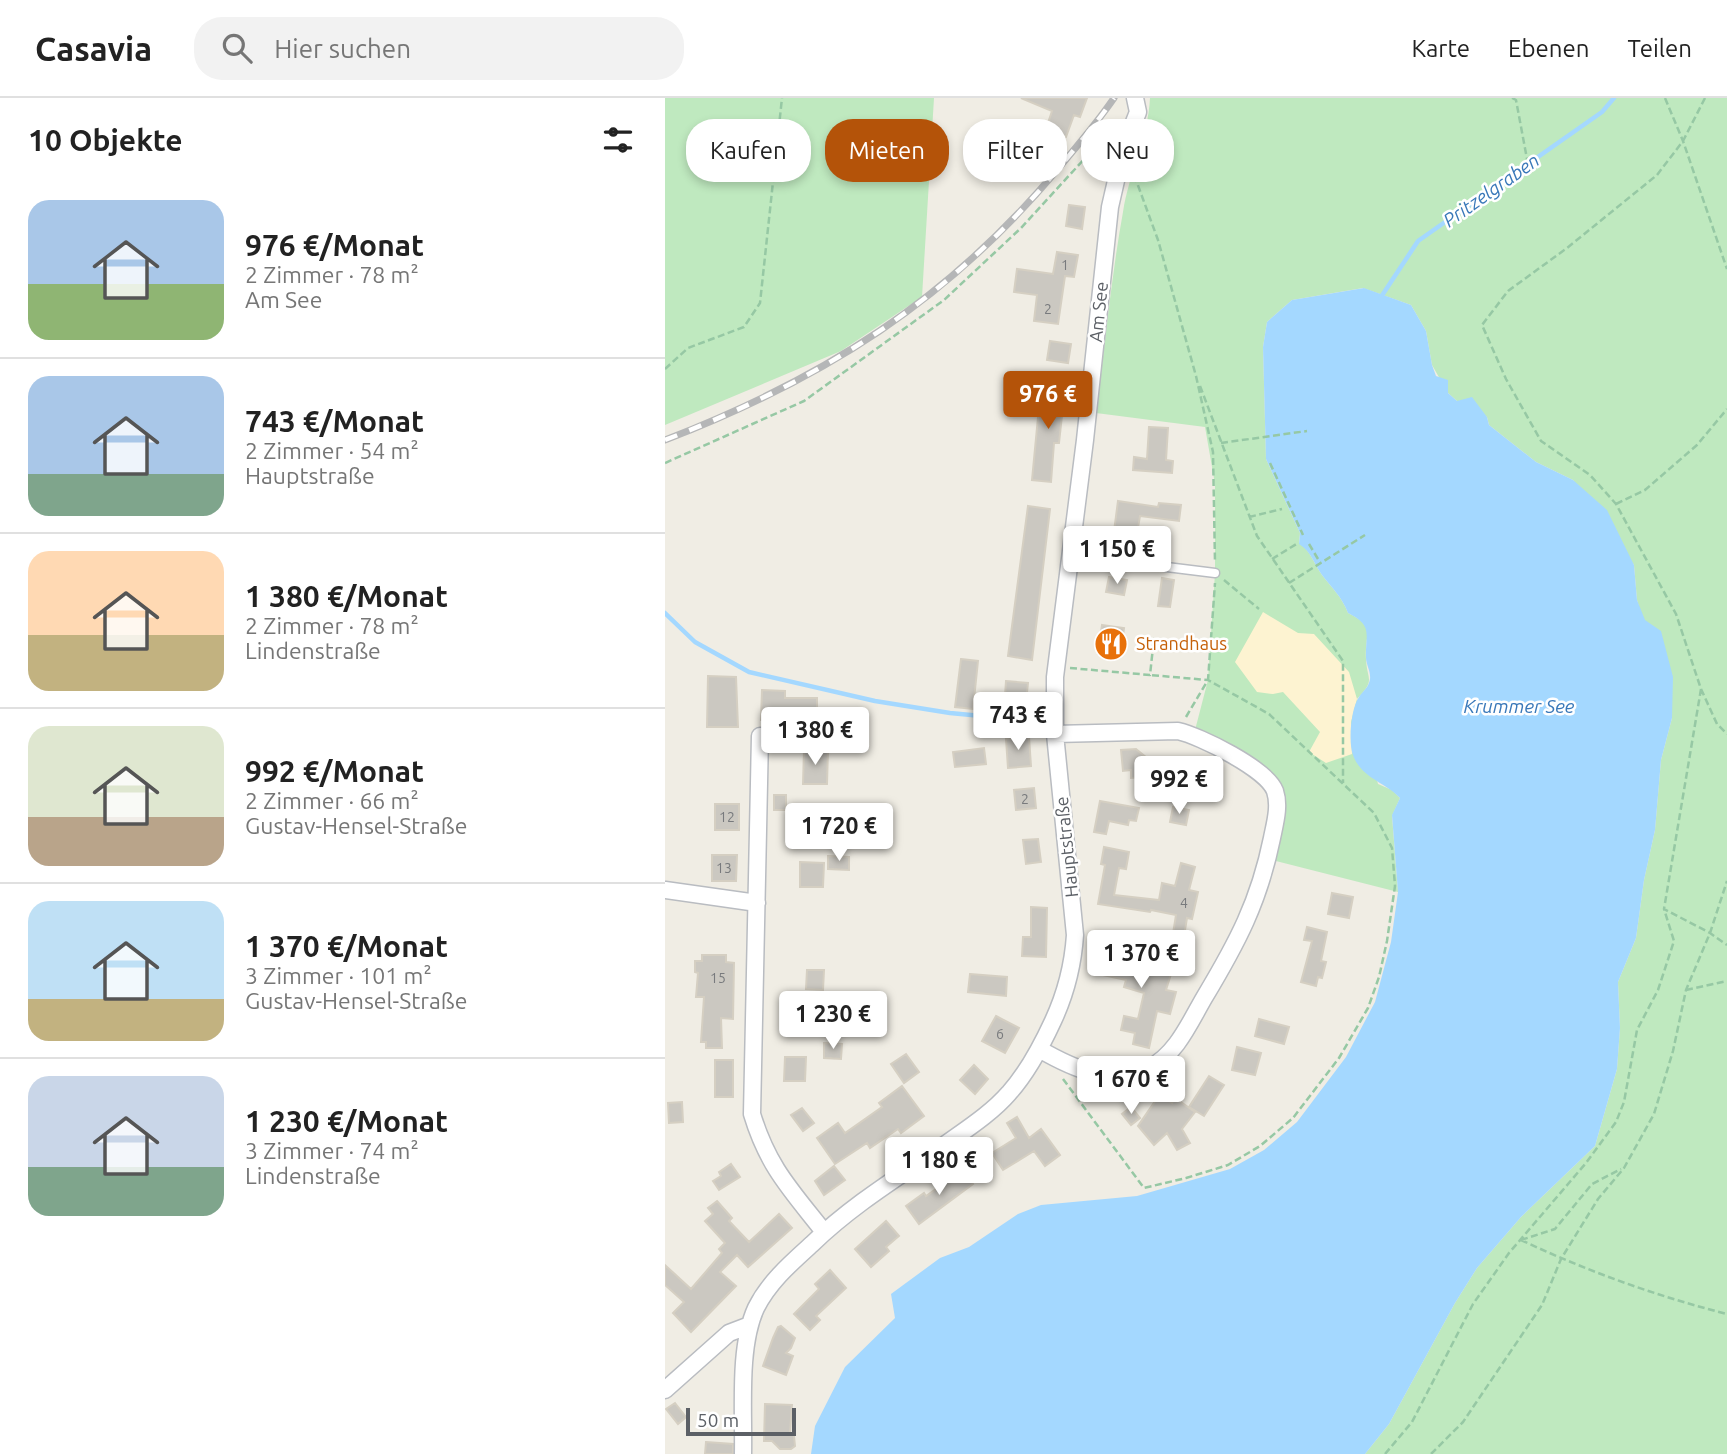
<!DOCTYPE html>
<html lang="de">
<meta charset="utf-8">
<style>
:root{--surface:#fff;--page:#f2f2f2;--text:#222;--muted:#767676;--line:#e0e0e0;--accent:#b45309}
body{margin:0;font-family:Ubuntu,sans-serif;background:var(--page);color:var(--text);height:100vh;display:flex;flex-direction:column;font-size:26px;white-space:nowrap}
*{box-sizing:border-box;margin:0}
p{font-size:23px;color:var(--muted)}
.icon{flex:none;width:38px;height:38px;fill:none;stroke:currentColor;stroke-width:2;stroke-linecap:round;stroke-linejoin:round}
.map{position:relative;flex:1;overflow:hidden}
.side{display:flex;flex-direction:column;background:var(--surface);width:665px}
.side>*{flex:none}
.guide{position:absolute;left:21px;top:21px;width:665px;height:63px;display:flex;gap:14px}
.scale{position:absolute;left:21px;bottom:18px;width:110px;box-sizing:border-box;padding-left:7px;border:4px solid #5c6066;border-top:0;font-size:19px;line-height:24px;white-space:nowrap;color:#5c6066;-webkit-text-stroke:5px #fff;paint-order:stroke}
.price{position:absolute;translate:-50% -60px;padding:0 16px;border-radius:7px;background:#fff;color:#222;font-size:23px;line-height:46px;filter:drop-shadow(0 2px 4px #0008)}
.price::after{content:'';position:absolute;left:50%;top:42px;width:21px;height:16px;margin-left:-10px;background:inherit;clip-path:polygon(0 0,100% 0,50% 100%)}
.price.current{background:var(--accent);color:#fff}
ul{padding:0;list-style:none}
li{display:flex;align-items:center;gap:21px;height:175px;padding:0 28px}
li+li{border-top:2px solid var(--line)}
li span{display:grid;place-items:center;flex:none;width:196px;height:140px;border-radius:21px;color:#555}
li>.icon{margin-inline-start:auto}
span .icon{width:84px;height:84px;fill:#fffc;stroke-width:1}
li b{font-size:30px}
h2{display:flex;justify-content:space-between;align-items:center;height:84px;padding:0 28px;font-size:30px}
.tag{padding:0 24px;border-radius:28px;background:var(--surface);box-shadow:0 4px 10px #0003;font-size:24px;line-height:63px}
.tag.current{background:var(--accent);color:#fff}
header{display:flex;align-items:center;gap:42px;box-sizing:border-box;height:98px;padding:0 35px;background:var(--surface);border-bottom:2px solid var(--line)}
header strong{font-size:33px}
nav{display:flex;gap:38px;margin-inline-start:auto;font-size:24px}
.search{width:490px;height:63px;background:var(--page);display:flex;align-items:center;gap:18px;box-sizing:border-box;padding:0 24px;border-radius:28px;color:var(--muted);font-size:26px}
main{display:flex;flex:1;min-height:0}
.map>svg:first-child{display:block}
.green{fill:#bfe9bf}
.sand{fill:#fdf3d1}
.water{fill:#a4d8ff}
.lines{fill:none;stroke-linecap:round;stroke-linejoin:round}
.stream{stroke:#a4d8ff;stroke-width:4.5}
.building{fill:#cbc8c1;stroke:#d5cfc2;stroke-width:2}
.service-casing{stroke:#b9bcc1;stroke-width:11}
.minor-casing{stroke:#b9bcc1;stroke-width:19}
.path{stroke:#96c8a4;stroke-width:2.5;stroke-dasharray:7 3.5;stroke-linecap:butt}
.service{stroke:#fff;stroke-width:8}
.minor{stroke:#fff;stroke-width:16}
.rail-casing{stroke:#b5b6b7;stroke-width:7}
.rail{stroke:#fff;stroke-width:4.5;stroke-dasharray:13;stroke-linecap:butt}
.labels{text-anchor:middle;stroke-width:5;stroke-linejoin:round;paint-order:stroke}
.number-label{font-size:14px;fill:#787a7d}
.street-label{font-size:18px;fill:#5c6066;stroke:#fff}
.food-label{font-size:18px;fill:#c56008;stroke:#fff;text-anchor:start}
.water-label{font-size:19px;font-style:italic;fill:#3978b9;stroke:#fff}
</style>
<header>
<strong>Casavia</strong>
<div class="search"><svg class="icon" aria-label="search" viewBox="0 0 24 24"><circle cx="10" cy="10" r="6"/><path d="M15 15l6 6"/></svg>Hier suchen</div>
<nav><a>Karte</a><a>Ebenen</a><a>Teilen</a></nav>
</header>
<main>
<section class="side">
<h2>10 Objekte<svg class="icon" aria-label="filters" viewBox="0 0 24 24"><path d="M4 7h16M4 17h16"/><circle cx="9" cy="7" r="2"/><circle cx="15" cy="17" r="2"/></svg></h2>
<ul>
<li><span style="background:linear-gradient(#a9c7e8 60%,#8fb573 0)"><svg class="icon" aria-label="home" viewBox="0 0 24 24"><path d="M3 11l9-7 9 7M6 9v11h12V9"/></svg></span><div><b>976 €/Monat</b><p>2 Zimmer · 78 m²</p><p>Am See</p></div></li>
<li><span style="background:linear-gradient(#a9c7e8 70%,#7fa58c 0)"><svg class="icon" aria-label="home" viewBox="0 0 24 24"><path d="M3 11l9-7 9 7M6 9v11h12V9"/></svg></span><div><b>743 €/Monat</b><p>2 Zimmer · 54 m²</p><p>Hauptstraße</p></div></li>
<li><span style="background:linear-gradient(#ffd9b3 60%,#c2b280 0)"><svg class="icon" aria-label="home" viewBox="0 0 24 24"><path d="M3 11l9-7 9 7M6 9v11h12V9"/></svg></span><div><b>1 380 €/Monat</b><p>2 Zimmer · 78 m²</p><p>Lindenstraße</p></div></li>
<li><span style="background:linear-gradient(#dfe7d0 65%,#b9a48a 0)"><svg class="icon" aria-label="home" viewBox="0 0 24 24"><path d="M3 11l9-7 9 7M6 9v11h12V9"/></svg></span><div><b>992 €/Monat</b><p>2 Zimmer · 66 m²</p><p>Gustav-Hensel-Straße</p></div></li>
<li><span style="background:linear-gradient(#bfe0f5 70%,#c2b280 0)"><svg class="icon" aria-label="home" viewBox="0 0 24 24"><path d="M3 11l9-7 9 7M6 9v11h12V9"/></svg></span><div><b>1 370 €/Monat</b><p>3 Zimmer · 101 m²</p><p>Gustav-Hensel-Straße</p></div></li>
<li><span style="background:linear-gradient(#c9d6e8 65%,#7fa58c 0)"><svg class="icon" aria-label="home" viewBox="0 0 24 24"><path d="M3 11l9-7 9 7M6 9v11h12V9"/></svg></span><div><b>1 230 €/Monat</b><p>3 Zimmer · 74 m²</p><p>Lindenstraße</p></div></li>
</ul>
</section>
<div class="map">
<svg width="1062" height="1356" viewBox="0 0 1062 1356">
<rect width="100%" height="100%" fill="#f0ede4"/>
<path class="green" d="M0,0H269L257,199L176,253L0,327Z
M485,0H1062V1356H700L724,1326L790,1205L812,1170L856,1119L930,1048L952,971L955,930L953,884L971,840L979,782L990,732L996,662L1007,620L972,502L969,467L908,382L871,364L824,327L822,319L792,303L783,295L767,267L761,233L746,207L698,190L627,202L602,224L598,249L601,361L635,435L634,445C646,453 649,466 657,477C667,490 677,499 683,515C712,529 699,537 701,561C702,583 711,581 692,601L713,686L727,692L735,700L727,718L733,794L603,761L611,696L529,636L543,582L550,475V386L540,329L431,315C440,248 446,180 458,114C464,75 483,40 485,0Z"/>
<path class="sand" d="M598,514L633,535L649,536L684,574L692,601L686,624L687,656L661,665L644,654L655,634L618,594L608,596L592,594L570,564Z"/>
<path class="water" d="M699,190L746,207L761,233L767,267L771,278L783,282V295L792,303L807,299L822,319L824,327L871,364L908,382L942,412L969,467L972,502L980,522L996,533L1008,579L1007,620L996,662L990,732L979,782L971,840L953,884L955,930L952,971L930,1048L856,1119L812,1170L790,1205L724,1326L700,1356H146L150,1328L180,1269L230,1220L226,1196L275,1160L304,1149L353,1116L376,1107L472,1098L565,1071L599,1052L632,1024L681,959L710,904L726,844L733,794L727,717L735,700C720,684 696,680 688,657C683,644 686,610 694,599C698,593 704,589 705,581C706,574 701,566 701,560C700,536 709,528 683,515C677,499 667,490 657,477C649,466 646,453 634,446L635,435L601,361L598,249L602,224L627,202Z"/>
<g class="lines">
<path class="stream" d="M716,199L753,143L937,14L949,0
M0,515L30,544L84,574L210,603L285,615L369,623"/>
</g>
<path class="building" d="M356,0H422L415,19L409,17L401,39L381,31L387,13Z
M404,107L420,109L417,131L401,128Z
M392,154L413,157L409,179L400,178L393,226L369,223L372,197L349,194L352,171L388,176Z
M385,243L406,246L403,265L382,262Z
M376,288L400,290L394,345H389L386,384L367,382Z
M484,329L503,330L501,362L508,363L507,375L468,372L469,359L482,361Z
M453,403L493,409L494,405L516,407L514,423L475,418L468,458L446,456Z
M363,408L385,411L367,562L343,558Z
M444,479L462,482L459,497L441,494Z
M497,480L509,482L505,509L493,508Z
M437,527L459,530L455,559L433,556Z
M296,561L313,563L308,611L290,609Z
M43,578L71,579L73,629H42Z
M341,583L363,585L360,614L339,612Z
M97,592L120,593V600H152V613H146L142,620L119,619V622H96Z
M364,639L366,668L343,670L341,641Z
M319,650L321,666L290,669L288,654Z
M139,651L163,652L162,686H138Z
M471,651L503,677L466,680V672L458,673L456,652Z
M369,690L371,710L351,712L349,692Z
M109,697H121V712H109Z
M435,703L474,710L471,723L464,722L463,727L444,723L441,736L429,734Z
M50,706H74V732H50Z
M508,709L524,712L521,727L505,724Z
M142,711L167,712L166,741H142Z
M373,741L376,764L361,766L358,742Z
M439,749L464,754L461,771L454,770L449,797L494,802L497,785L510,788L516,765L530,769L524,792L533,794L527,821L522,820L518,844L507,842L511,817L486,812L485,814L433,806L440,767L436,766Z
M47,757H72L71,783H47Z
M163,758L184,759V772L163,771Z
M135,764L159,765L158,789H135Z
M667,795L688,799L684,820L663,816Z
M366,809L382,810L381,859L357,858L358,839H366Z
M642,829L662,834L656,863L661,864L657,880L653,879L651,888L636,884L647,843L639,842Z
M439,847L459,850L456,863L494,874L500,854L512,857L501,892L511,894L505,916L492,913L484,950L468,946L470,935L456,932L459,918L473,921L479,895L459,889L461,882L433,876Z
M37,857H61V864L69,865L68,921L56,920L57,950H41V944H36L39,899H31L33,875L30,874V863H37Z
M142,872H159L158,892L141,891Z
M305,876L342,879L341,898L303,894Z
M159,915V932H147L146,916Z
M331,918L354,930L340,955L317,943Z
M594,921L624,929L619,946L590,938Z
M159,945L177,946L176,961L159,960Z
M572,949L596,955L590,977L567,972Z
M241,956L254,974L239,985L226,966Z
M120,959H141L140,983H119Z
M50,962H68V999H50Z
M309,967L323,981L310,996L295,982Z
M544,978L559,987L539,1018L524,1009Z
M237,988L259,1018L236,1035L233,1031L205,1050L202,1045L170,1066L152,1040L173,1025L180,1035L217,1009L214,1005Z
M495,996L507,1005L510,1000L530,1014L517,1031L525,1045L512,1052L502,1035L489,1047L473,1028Z
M17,1004L18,1024L4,1025L3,1005Z
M466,1009L475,1020L466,1027L457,1016Z
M137,1010L149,1025L138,1033L126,1017Z
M352,1019L364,1040L376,1031L395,1057L380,1068L369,1053L338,1072L327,1055L351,1040L342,1025Z
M66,1066L75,1079L54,1092L48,1083L56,1078L54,1074Z
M169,1068L180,1082L159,1097L150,1083Z
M298,1072L308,1086L254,1126L241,1108L259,1095L261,1098Z
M52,1103L67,1120L64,1123L84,1144L114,1116L127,1130L83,1169L72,1157L55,1174L71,1188L26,1234L8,1215L19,1204L0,1187V1167L26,1191L57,1155L54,1151L60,1145L40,1123L48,1116L43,1110Z
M221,1123L234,1138L221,1149L224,1153L206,1169L190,1151Z
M165,1172L181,1190L151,1218L155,1222L145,1232L129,1216L154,1191L150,1186Z
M116,1228L130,1240L126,1250L121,1255L128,1258L121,1277L98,1268L108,1240L113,1229Z
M10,1305L21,1319L13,1326L1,1311Z
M100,1306L127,1307L125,1335L129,1338L130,1348L126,1351H115L107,1343H99Z
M41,1344L68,1346V1356H40Z"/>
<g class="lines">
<defs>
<path id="service" d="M405,457L550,475"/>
<path id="minor" d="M95,638L87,1016C103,1069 126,1092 159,1134
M0,792L92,805
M374,951C407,970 447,989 484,970C511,957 525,924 539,900C572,845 594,804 607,740C610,725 615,708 610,693C602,671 535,638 513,633L390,636
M0,1292L64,1235L85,1227
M78,1356C79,1312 73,1249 91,1210C104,1184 126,1165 147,1146C185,1109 230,1081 274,1051C297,1034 325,1017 344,995C363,974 376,949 388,923C401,895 408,867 410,837L390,636V579L420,342L445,109L458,52L473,14L470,0"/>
</defs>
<use href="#service" class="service-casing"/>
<use href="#minor" class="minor-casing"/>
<path class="path" d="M847,0L851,2L862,61
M1000,0L1018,43L1062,171
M1040,0L1018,43L992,77L902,150L843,193L817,227L841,281L876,343L925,377L951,406L1011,516L1036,591L1052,626L1062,636
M467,79L471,82L493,142L531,278L548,354L550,465
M0,271L23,250L79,229L95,205L117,0
M535,288L592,438L678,563V685
M556,345L642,333
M0,365L139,303L279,202L356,130L433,46L449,34
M605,365L638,437
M951,406L980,392L1032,347L1062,311
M584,419L617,411
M644,446L656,466
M607,461L633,445
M559,482L594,511
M624,485L700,437
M405,570L485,577L489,540
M1036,591L999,811L1045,835L1062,847
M521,619L543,582L550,485
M1021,892L1062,883
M398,981L479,1090L521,1080L563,1067L595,1048L628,1020L674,960L703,910L714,879L722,843L730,788L727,750L709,715L604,616L543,582L485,577
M856,1142C922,1173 991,1198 1062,1216
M856,1142L890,1131L927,1086L956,1071
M720,1356L747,1324L808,1206L844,1155L921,1065L951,1024L959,1004L972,932L993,892L1009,843L999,811
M766,1356L798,1324L877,1207L896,1161L933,1101L959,1070L989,1016L1008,953L1021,892L1045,835L1062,783"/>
<use href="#service" class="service"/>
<use href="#minor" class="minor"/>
<defs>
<path id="rail" d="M0,342C160,280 282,203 393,71C412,48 432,25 449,0"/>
</defs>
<use href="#rail" class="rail-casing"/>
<use href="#rail" class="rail"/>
</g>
<defs>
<symbol id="restaurant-disc" viewBox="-11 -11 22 22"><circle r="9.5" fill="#e8710a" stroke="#fff"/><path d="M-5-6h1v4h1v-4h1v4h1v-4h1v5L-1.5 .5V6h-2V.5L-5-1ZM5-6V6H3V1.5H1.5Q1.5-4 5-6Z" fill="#fff"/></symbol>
</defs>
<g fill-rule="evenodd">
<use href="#restaurant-disc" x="427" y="527" width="38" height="38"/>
</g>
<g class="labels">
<g class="number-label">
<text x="400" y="172">1</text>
<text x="383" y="216">2</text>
<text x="360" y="706">2</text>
<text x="62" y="724">12</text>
<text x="59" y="775">13</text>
<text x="519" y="810">4</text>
<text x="53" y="885">15</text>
<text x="335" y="941">6</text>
</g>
<g class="street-label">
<text transform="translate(434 214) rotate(-84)" y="6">Am See</text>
<text transform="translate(402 749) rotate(-96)" y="6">Hauptstraße</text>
</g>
<g class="food-label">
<text x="471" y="552">Strandhaus</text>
</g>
<g class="water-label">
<text transform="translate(826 92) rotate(-35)" y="7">Pritzelgraben</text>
<text x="854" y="615">Krummer See</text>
</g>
</g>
</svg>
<div class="scale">50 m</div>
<b class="price current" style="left:383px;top:333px">976 €</b>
<b class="price" style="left:452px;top:488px">1 150 €</b>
<b class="price" style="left:353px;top:654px">743 €</b>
<b class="price" style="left:150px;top:669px">1 380 €</b>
<b class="price" style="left:514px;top:718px">992 €</b>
<b class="price" style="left:174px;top:765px">1 720 €</b>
<b class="price" style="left:476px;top:892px">1 370 €</b>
<b class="price" style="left:168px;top:953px">1 230 €</b>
<b class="price" style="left:466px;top:1018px">1 670 €</b>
<b class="price" style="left:274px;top:1099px">1 180 €</b>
<div class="guide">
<a class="tag">Kaufen</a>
<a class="tag current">Mieten</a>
<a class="tag">Filter</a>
<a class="tag">Neu</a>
</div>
</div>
</main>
